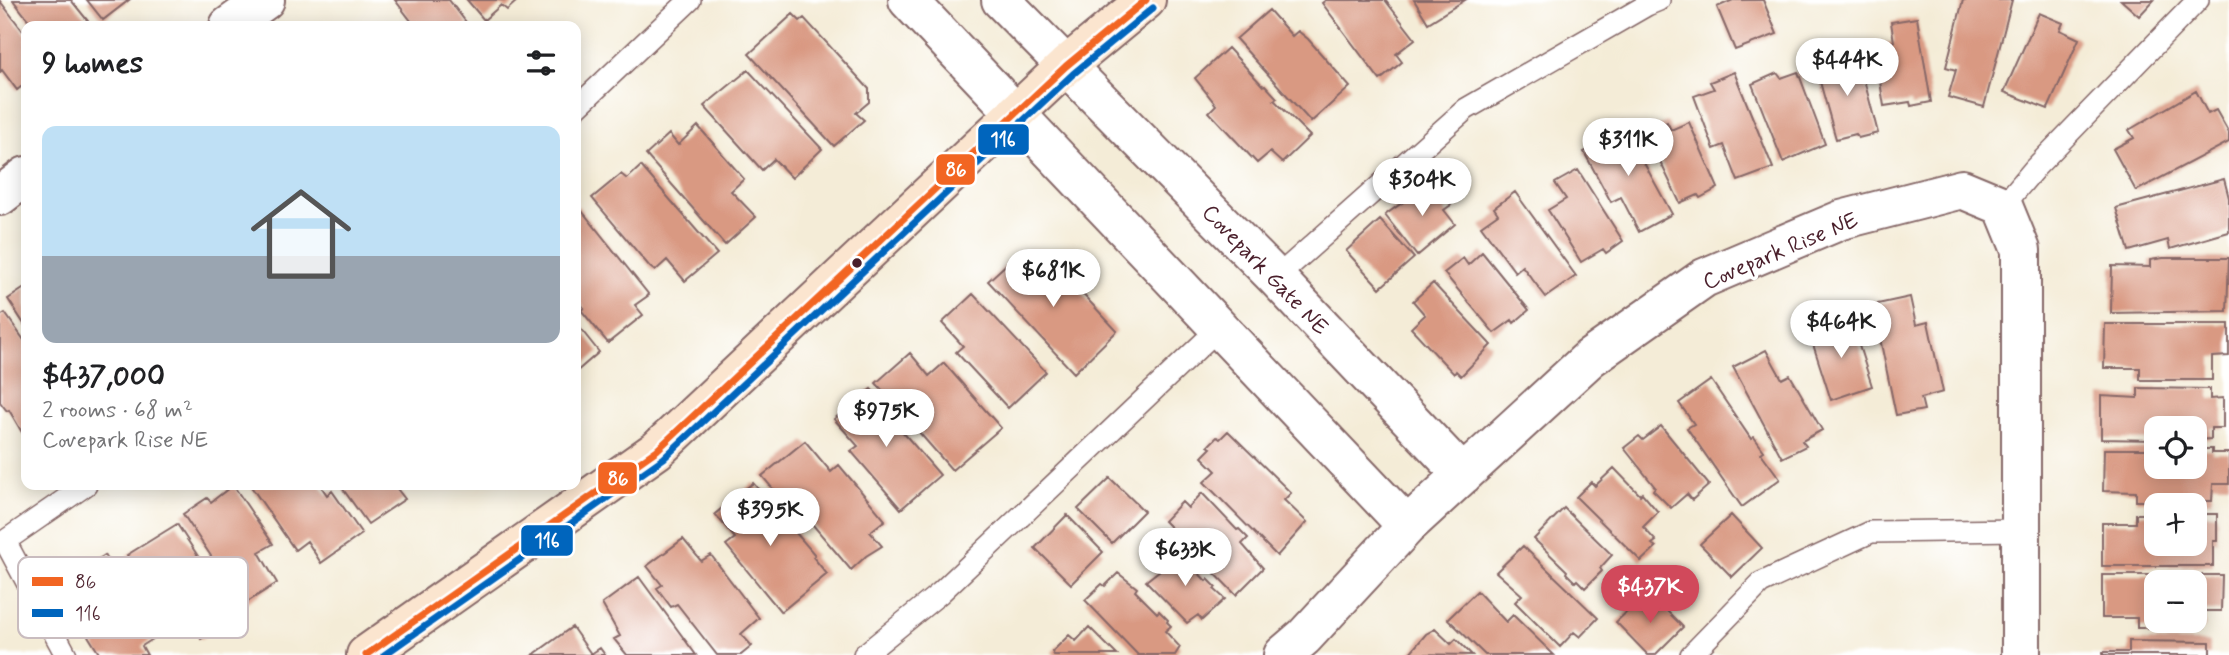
<!DOCTYPE html>
<meta charset="utf-8">
<style>
:root{--surface:#fff;--page:#f2f2f2;--text:#202124;--muted:#757577;--accent:#d1495b}
body{margin:0;font-family:Mynerve,sans-serif;background:var(--page);color:var(--text);height:100vh;display:flex;flex-direction:column;font-size:26px;white-space:nowrap}
*{box-sizing:border-box;margin:0}
p{font-size:23px;color:var(--muted)}
.icon{flex:none;width:38px;height:38px;fill:none;stroke:currentColor;stroke-width:2;stroke-linecap:round;stroke-linejoin:round}
.map{position:relative;flex:1;overflow:hidden}
.side{position:absolute;left:21px;top:21px;width:560px;height:469px;display:flex;flex-direction:column;background:var(--surface);border-radius:14px;box-shadow:0 4px 18px #0003}
.side>*{flex:none}
.controls{position:absolute;left:2144px;top:416px;display:grid;gap:14px}
.controls a{display:grid;place-items:center;width:63px;height:63px;border-radius:14px;background:var(--surface);box-shadow:0 4px 18px #0003;font-size:35px}
.price{position:absolute;translate:-50% -60px;padding:0 16px;border-radius:24px;background:#fff;color:#222;font-size:23px;line-height:46px;filter:drop-shadow(0 2px 4px #0008)}
.price::after{content:'';position:absolute;left:50%;top:42px;width:21px;height:16px;margin-left:-10px;background:inherit;clip-path:polygon(0 0,100% 0,50% 100%)}
.price.selected{background:var(--accent);color:#fff}
ul{padding:0;list-style:none}
li{display:grid;align-content:center;gap:14px;height:371px;padding:0 21px}
li span{display:grid;place-items:center;height:217px;border-radius:14px;color:#555}
li>.icon{margin-inline-start:auto}
span .icon{width:126px;height:126px;fill:#fffc;stroke-width:1}
li b{font-size:30px}
h2{display:flex;justify-content:space-between;align-items:center;height:84px;padding:0 21px;font-size:30px}
.map>svg:first-child{display:block}
.building{fill:#d99982;fill-rule:evenodd}
.lines{fill:none;stroke-linecap:round;stroke-linejoin:round}
.lane-casing{stroke:#866767;stroke-width:24}
.street-casing{stroke:#866767;stroke-width:42}
.secondary-casing{stroke:#866767;stroke-width:42}
.lane{stroke:#fff;stroke-width:21}
.street{stroke:#fff;stroke-width:38}
.secondary{stroke:#fbe5cf;stroke-width:38}
.bus-1-casing{stroke:#fff;stroke-width:12}
.bus-2-casing{stroke:#fff;stroke-width:12}
.bus-1{stroke:#f26522;stroke-width:7}
.bus-2{stroke:#0065bd;stroke-width:7}
.bus-dot{fill:#4a1f2b;stroke:#fff;stroke-width:2.5}
.labels{text-anchor:middle;stroke-width:7;stroke-linejoin:round;paint-order:stroke}
.street-label{font-size:23px;fill:#4a1f2b;stroke:#fff}
.key{fill:#fff;stroke:#c9bcbf;stroke-width:2}
.key-label{font-size:19px;fill:#4a1f2b}
.line-badge{stroke:#fff;stroke-width:2.5}
.badge-label{font-size:19px;text-anchor:middle;font-weight:bold;fill:#fff}
</style>
<div class="map">
<svg width="2229" height="655" viewBox="0 0 2229 655">
<rect width="100%" height="100%" fill="#fff"/>
<filter id="ink" filterUnits="userSpaceOnUse"><feTurbulence type="fractalNoise" baseFrequency=".0143" numOctaves="2"/><feDisplacementMap in="SourceGraphic" scale="14" xChannelSelector="R" yChannelSelector="G"/><feConvolveMatrix kernelMatrix="1 2 1 2 8 2 1 2 1" color-interpolation-filters="sRGB"/></filter>
<filter id="wash" filterUnits="userSpaceOnUse"><feTurbulence type="fractalNoise" baseFrequency=".00686" numOctaves="4" result="noise"/><feDisplacementMap in="SourceGraphic" scale="28" xChannelSelector="R" yChannelSelector="G"/><feGaussianBlur stdDeviation="1.57" result="paint"/><feColorMatrix in="noise" values="0 0 0 0 0 0 0 0 0 0 0 0 0 0 0 0 0 1.4 0 .05"/><feComposite in="paint" operator="in"/></filter>
<g filter="url(#wash)">
<rect width="100%" height="100%" fill="#f4ecd7"/>
<g id="blocks">
<path class="building" d="M13,0H71L92,26H33Z
M87,0H129L103,20Z
M395,0H449L469,26H415Z
M467,0H518L507,10L501,5L484,20Z
M1326,0H1385L1415,39L1396,54L1402,62L1380,80L1322,3Z
M1414,0H1465L1428,23Z
M1733,0H1763L1777,34L1735,50L1717,7Z
M1963,0H2012L1984,107L1948,97L1956,70L1946,67Z
M2121,0H2154L2139,16Z
M0,1L26,35V83L17,90L2,70L0,72Z
M1269,10L1292,36L1298,31L1308,39L1350,87L1311,122L1236,39Z
M2039,13L2063,23L2060,30L2079,39L2048,109L2004,92Z
M793,14L800,21L804,18L869,89V102L856,113L864,120L834,146L749,54Z
M1917,18L1931,102L1911,106L1910,102L1884,106L1874,45L1894,42L1891,22Z
M1228,48L1263,86L1265,85L1277,98L1274,100L1310,136L1282,163L1270,152L1257,163L1209,112L1216,105L1195,78Z
M1839,57L1842,61L1858,57L1878,133L1858,138L1856,134L1836,139L1815,64Z
M748,70L822,149L792,178L774,159L762,170L704,106Z
M1734,72L1773,168L1738,181L1724,145L1714,149L1694,96L1714,89L1710,82Z
M1798,72L1825,144L1783,162L1752,84L1777,73L1781,78Z
M2196,91L2208,114L2216,110L2229,133V142L2136,191L2113,149L2134,138L2129,130Z
M1667,122L1671,130L1689,122L1718,188L1700,198L1698,195L1680,203L1646,132Z
M1622,123L1672,214L1639,232L1621,197L1611,202L1584,152L1603,143L1599,136Z
M698,126L744,179L731,191L756,217L725,245L646,155L669,134L678,145Z
M641,166L717,254L685,281L667,260L655,271L650,267L592,198L621,174L627,179Z
M1578,170L1623,241L1606,253L1603,249L1581,262L1548,210L1566,199L1555,183Z
M2224,179L2229,198V232L2170,249L2168,240L2129,251L2116,208Z
M1433,181L1451,205L1444,210L1455,224L1417,256L1385,215Z
M1515,192L1576,276L1546,297L1522,266L1515,272L1481,226L1498,214L1494,208Z
M578,206L649,295L635,305L643,315L608,343L581,310L584,308L576,297V208Z
M1380,220L1414,258L1380,288L1346,251Z
M1023,249L1043,267L1051,260L1117,331L1074,373L988,281Z
M1482,252L1529,310L1514,323L1512,320L1494,333L1444,273L1463,258L1468,265Z
M2163,258H2229L2227,311L2111,313L2112,266L2150,267V260Z
M1433,283L1491,345L1461,376L1456,371L1454,374L1411,328L1425,315L1413,301Z
M26,287V327L8,299Z
M973,294L1046,372L1008,408L956,352L963,346L942,323Z
M1910,297L1916,325L1928,322L1943,392L1921,398L1924,410L1896,415L1873,305Z
M5,313L26,343V432L23,434L9,410L7,411L0,402V316Z
M1851,321L1872,386L1831,400L1810,335Z
M576,323L599,352L576,372Z
M2105,324H2229V356L2212,357V380H2140V368H2104Z
M1766,350L1782,379L1790,375L1822,430L1802,441L1806,446L1782,458L1733,367Z
M910,353L929,376L944,363L1001,428L952,470L876,383Z
M1711,380L1751,439L1754,437L1764,451L1761,453L1780,479L1742,507L1687,428L1694,424L1679,403Z
M2138,388L2210,389V399L2223,398V428H2211V439L2194,440V429H2156V440L2101,439V396L2138,398Z
M871,389L904,427L901,430L940,475L901,509L851,451L858,446L834,419Z
M1661,426L1709,485L1692,500L1687,494L1671,508L1653,490L1655,487L1624,448L1639,436L1643,440Z
M1228,431L1291,493L1284,500L1307,522L1277,556L1204,482L1216,471L1202,457L1211,448L1208,446L1217,437L1220,439Z
M805,441L831,472L839,465L885,520L870,532L882,546L866,556L851,570L807,518L810,516L806,512L798,519L762,476Z
M2104,449H2156V467H2194V449H2212V453H2229V484H2213L2212,501H2136V492L2103,491Z
M1614,468L1640,495L1642,493L1658,512L1643,527L1656,541L1652,544L1656,547L1641,561L1576,497L1591,482L1595,486Z
M1110,478L1144,511L1112,543L1078,509Z
M753,483L815,555L813,557L827,574L781,612L726,545L735,538L715,514Z
M233,485L273,544L259,552L277,583L241,606L231,586L183,514L207,498L211,502Z
M250,485H320L327,495L332,491L362,534L321,563L307,541L295,550Z
M340,485H394L405,499L368,524Z
M1202,493L1237,530L1239,529L1248,538L1242,544L1263,568L1236,595L1164,521L1182,502L1188,508Z
M1564,508L1612,555L1600,568L1602,571L1585,588L1577,580L1575,582L1566,573L1567,571L1534,539Z
M2136,514H2156V544H2194V514H2217V541H2213V566H2102V523H2136Z
M1067,515L1103,552L1071,584L1035,548Z
M1731,515L1762,548L1732,577L1700,544Z
M177,524L237,616L201,639L188,618L174,627L127,555Z
M683,539L701,561L711,555L759,618L741,634L752,646L741,655H717L677,604L671,607L657,588L662,585L647,566Z
M1523,546L1598,618L1580,637L1574,632L1560,647L1515,602L1522,595L1496,572Z
M1174,548L1193,564L1192,566L1206,581L1208,579L1216,587L1214,589L1225,599L1202,620L1198,615L1187,623L1146,581L1160,570L1157,566Z
M105,555L156,637L142,646L147,655H100L57,586Z
M1118,573L1137,588L1135,591L1157,613L1159,611L1168,620L1167,622L1171,626L1165,631L1180,647L1175,655H1138L1085,600L1102,584L1105,586Z
M2102,575H2222L2221,611H2205V628H2137V618H2102ZM2156,583H2194V621H2156Z
M639,577L696,655H627L614,639L620,636L602,604Z
M1477,591L1506,622L1513,615L1554,655H1485L1448,619Z
M1648,592L1683,627L1655,655H1648L1616,622Z
M572,627L591,654L600,648L605,655H533Z
M1089,627L1117,655H1054L1052,652L1069,635L1076,641Z
M1435,629L1451,644L1456,639L1472,655L1409,654L1426,634Z
M2129,641L2210,642V655H2103V652H2129Z"/>
</g>
</g>
<g filter="url(#ink)">
<use href="#blocks" fill-opacity="0" stroke="#866767" stroke-width="2"/>
<g class="lines">
<defs>
<path id="lane" d="M576,108L690,0
M2003,206L2035,168L2198,0
M1276,278L1466,109L1647,5L1659,0
M66,655L5,541L86,485
M864,655L940,593L1219,328
M1691,655L1761,583L1871,532L2021,530"/>
<path id="street" d="M908,0L1407,526
M1001,0L1276,278L1463,475
M229,26L265,0
M0,196L26,176
M1283,655L1304,637L1407,526L1590,358L1704,278L1841,220L1962,189L2003,206L2021,250V655"/>
<path id="secondary" d="M366,655L657,450L1066,66L1146,0"/>
</defs>
<use href="#lane" class="lane-casing"/>
<use href="#street" class="street-casing"/>
<use href="#secondary" class="secondary-casing"/>
<use href="#lane" class="lane"/>
<use href="#street" class="street"/>
<use href="#secondary" class="secondary"/>
<defs>
<path id="bus-1" d="M366,655L657,450L1066,66L1146,0"/>
<path id="bus-2" d="M384,655L664,458L1073,74L1153,8"/>
</defs>
<use href="#bus-1" class="bus-1-casing"/>
<use href="#bus-2" class="bus-2-casing"/>
<use href="#bus-1" class="bus-1"/>
<use href="#bus-2" class="bus-2"/>
</g>
</g>
<circle class="bus-dot" cx="857" cy="263" r="6"/>
<g class="labels">
<g class="street-label">
<text transform="translate(1780 250) rotate(-23)" y="8">Covepark Rise NE</text>
<text transform="translate(1266 269) rotate(46)" y="8">Covepark Gate NE</text>
</g>
</g>
<rect x="18" y="557" width="230" height="81" rx="10" class="key"/>
<rect x="32" y="577" width="31" height="9" fill="#f26522"/>
<rect x="32" y="609" width="31" height="8" fill="#0065bd"/>
<g class="key-label">
<text x="75" y="588">86</text>
<text x="75" y="620">116</text>
</g>
<g class="line-badge">
<rect x="977" y="123" width="53" height="33" rx="7" fill="#0065bd"/>
<rect x="935" y="153" width="41" height="33" rx="7" fill="#f26522"/>
<rect x="597" y="461" width="41" height="34" rx="7" fill="#f26522"/>
<rect x="520" y="524" width="54" height="33" rx="7" fill="#0065bd"/>
</g>
<g class="badge-label">
<text x="1003" y="146">116</text>
<text x="956" y="176">86</text>
<text x="618" y="485">86</text>
<text x="547" y="547">116</text>
</g>
</svg>
<div class="controls">
<a><svg class="icon" aria-label="locate" viewBox="0 0 24 24"><circle cx="12" cy="12" r="6"/><path d="M12 2v4M12 18v4M2 12h4M18 12h4"/></svg></a>
<a>+</a>
<a>−</a>
</div>
<b class="price" style="left:1847px;top:98px">$444K</b>
<b class="price" style="left:1628px;top:178px">$311K</b>
<b class="price" style="left:1422px;top:218px">$304K</b>
<b class="price" style="left:1053px;top:309px">$681K</b>
<b class="price" style="left:1841px;top:360px">$464K</b>
<b class="price" style="left:886px;top:449px">$975K</b>
<b class="price" style="left:770px;top:548px">$395K</b>
<b class="price" style="left:1185px;top:588px">$633K</b>
<b class="price selected" style="left:1650px;top:625px">$437K</b>
<section class="side">
<h2>9 homes<svg class="icon" aria-label="filters" viewBox="0 0 24 24"><path d="M4 7h16M4 17h16"/><circle cx="9" cy="7" r="2"/><circle cx="15" cy="17" r="2"/></svg></h2>
<ul>
<li><span style="background:linear-gradient(#bfe0f5 60%,#9aa5b1 0)"><svg class="icon" aria-label="home" viewBox="0 0 24 24"><path d="M3 11l9-7 9 7M6 9v11h12V9"/></svg></span><div><b>$437,000</b><p>2 rooms · 68 m²</p><p>Covepark Rise NE</p></div></li>
</ul>
</section>
</div>
